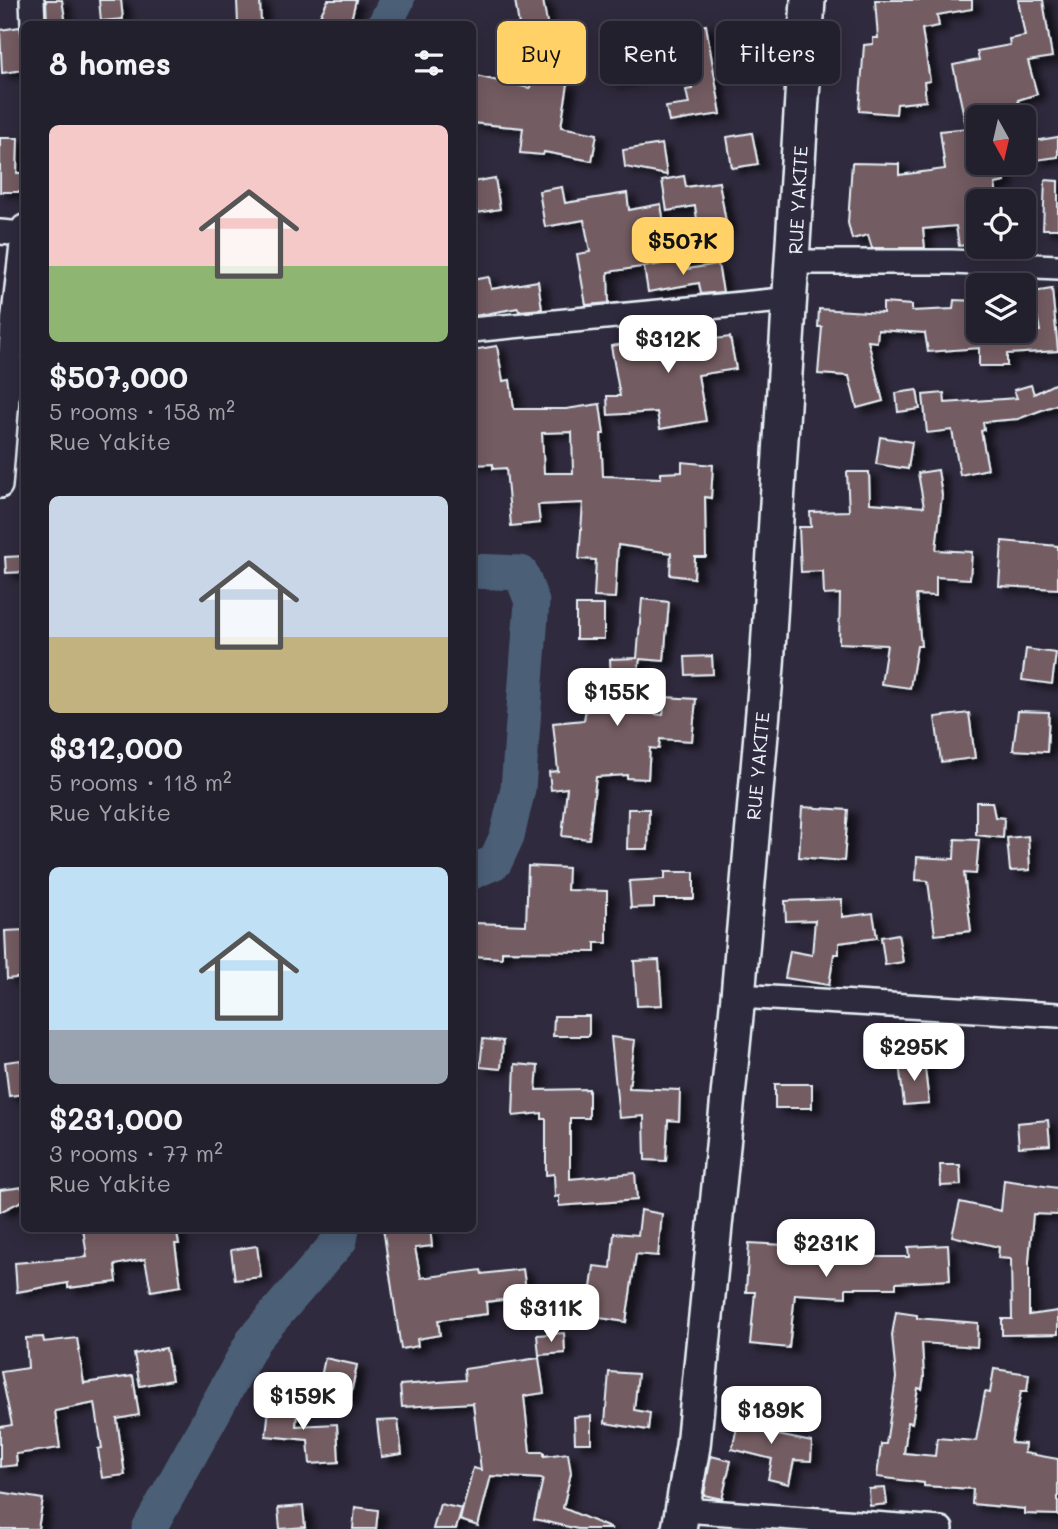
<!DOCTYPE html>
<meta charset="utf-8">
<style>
:root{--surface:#23202e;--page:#2b2836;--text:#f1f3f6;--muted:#a3a3aa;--line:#403e4a;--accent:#ffd166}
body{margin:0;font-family:Mali,sans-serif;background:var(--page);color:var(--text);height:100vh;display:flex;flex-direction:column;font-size:26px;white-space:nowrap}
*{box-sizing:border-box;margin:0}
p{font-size:23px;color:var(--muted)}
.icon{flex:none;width:38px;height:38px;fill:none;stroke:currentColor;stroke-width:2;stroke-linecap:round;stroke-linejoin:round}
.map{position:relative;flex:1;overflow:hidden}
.drawer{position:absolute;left:21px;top:21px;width:455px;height:1211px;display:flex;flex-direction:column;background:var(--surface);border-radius:10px;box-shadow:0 4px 18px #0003,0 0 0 2px var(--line)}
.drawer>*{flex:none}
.banner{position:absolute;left:497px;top:21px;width:455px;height:63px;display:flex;gap:14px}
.needle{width:46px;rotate:172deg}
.tools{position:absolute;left:966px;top:105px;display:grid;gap:14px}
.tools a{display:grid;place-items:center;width:70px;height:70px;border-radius:10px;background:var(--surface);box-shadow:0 4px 18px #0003,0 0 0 2px var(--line);font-size:35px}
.price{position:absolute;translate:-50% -60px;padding:0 16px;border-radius:14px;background:#fff;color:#222;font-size:23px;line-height:46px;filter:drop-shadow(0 2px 4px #0008)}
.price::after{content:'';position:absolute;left:50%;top:42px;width:21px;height:16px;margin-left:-10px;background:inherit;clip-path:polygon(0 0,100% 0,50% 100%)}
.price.active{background:var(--accent);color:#111}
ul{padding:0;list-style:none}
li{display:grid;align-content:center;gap:14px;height:371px;padding:0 28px}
li span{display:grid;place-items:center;height:217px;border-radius:10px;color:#555}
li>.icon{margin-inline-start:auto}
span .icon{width:126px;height:126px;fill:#fffc;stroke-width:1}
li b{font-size:30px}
h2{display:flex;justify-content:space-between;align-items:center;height:84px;padding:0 28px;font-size:30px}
.pill{padding:0 24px;border-radius:10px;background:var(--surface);box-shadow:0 4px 18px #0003,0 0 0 2px var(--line);font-size:24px;line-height:63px}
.pill.active{background:var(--accent);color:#111}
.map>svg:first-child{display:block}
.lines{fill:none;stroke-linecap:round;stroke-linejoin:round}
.river{stroke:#4c5f77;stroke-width:35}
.building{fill:#735c62;stroke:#e8f1f8;stroke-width:2;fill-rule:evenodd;filter:url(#shadow)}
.street-casing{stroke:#e8f1f8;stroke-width:28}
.secondary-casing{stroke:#e8f1f8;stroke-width:38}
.street{stroke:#2f2a3d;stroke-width:23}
.secondary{stroke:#2f2a3d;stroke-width:33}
.labels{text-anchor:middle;stroke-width:7;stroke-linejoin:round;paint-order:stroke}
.street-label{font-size:19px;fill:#e8f1f8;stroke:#2f2a3d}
</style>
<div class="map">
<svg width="1058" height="1529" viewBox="0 0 1058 1529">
<defs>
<filter id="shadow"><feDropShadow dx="8" dy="4.5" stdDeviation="3.5" flood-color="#0009"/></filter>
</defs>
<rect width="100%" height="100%" fill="#2f2a3d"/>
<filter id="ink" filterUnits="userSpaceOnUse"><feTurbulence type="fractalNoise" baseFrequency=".0143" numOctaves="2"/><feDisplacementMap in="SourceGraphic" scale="14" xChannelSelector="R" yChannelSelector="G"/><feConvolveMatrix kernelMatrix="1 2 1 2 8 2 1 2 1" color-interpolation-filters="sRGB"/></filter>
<g filter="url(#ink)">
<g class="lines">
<path class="river" d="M385,24L397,0
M472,571L521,573L532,602L518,789L507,836L495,862L472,872
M149,1529L254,1339L340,1240L342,1228"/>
</g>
<path class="building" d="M46,0H62L66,24H47Z
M99,0H121L123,19L101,21Z
M237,0H260L261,24H238Z
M328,0H356L350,24H316Z
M515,0H543L549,34L521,38Z
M875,0H972V9L937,15L939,26L922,29L930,81L924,82L926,101L897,104L896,114L859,111L864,45L873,44V38H878Z
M1018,0H1043L1052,57L1028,61L1037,94L1018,100L1019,108L992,117H978V122L966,126L953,65L979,60L977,51L1010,45L1009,39L1025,36Z
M706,25L721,114L669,122L666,107L689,104L686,90L692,89L682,29Z
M20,27L24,46V70L2,73L0,30Z
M625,39L631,79L612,82L605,42Z
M476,76L530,88L532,78L568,84L561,127L597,134L592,161L544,152L543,155L520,153L523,128L472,123Z
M978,127V165L1002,163L1005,182L995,184L998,201H978V238L973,239L974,244L959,246L956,226L923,229L925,248H872L868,235L852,239L848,223L852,163L899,164V175L945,169L940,131Z
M752,133L758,164L732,168L727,137Z
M1058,137V157L1036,160L1033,141Z
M0,138H18L17,173H24V192H0Z
M662,144L667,175L625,167L623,150Z
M684,176L686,187L719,182L727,228L699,232L695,206L667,211L662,180Z
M495,178L500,209L477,213L472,182Z
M1045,180L1058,181V229H1043Z
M562,187L565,203L627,193L629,210L661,204L665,230L643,234L648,266L608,272L609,303L586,305L577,254L590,252L584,220L545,227L539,191Z
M686,260L687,269L718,264L723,292L701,294L699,283L648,292L644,267Z
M489,277L491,289L538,281L542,309L519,311L518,308L474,316L472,280Z
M1052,289L1058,351L1007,354V366H979V348L928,352L925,333L878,330L877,342L868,341L883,401L857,408L849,376L818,374L822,327H818L819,309L883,313V303L912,305V311L953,309L954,300L978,301V331H1040L1033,292Z
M704,322L707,340L730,337L736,369L698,375L706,421L660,429L657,412L608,415L607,396H620L611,346L678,335L676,325Z
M497,346L503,381L510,380L514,409H566L600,404L604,434H601L603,476L661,478V473L682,472V462L713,465L711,498L705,497L706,557H695L694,578L670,575L671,553L618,545L615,598L594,597L596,560L579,559L583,503L538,505L540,523L511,526L506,468L493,469V464L472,465V350ZM572,432L573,473H544L542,433Z
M1058,382V404L1018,419L983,422L984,430L981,431L988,469L960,475L952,430L927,433L923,395L944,393L945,403L1017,398L1014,390L1031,385L1034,394Z
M917,390L920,409L898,412L896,393Z
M880,437L912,442L908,469L876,464Z
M938,470L942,495L936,550L972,552L970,579L936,577V596L916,595L921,646H917L910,688L881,684L887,645L839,643L840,594L824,595L823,571L801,572L799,527H811L810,512L849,511L847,472H869L870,503L924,507L918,473Z
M1002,541L1058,546V589L999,586Z
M24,556V572L6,573L5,557Z
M642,599L669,602L664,661L640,659L631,712L663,715L665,697L696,699L692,741L660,739L659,749L650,748L648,779L627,778V775L596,777L589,839L562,836L567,788L551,790L549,772L558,771L553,723L584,720L591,679L611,683L610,659L637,658Z
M576,605H604V639H576Z
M1026,649L1056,653L1052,684L1022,680Z
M712,656L713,674L686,675L685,657Z
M1018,711L1049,712L1047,752L1013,750Z
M969,713L975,758L941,762L935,717Z
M976,802H992L995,817L1004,818L1003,838L976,835Z
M802,807L848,810L844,861L799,857Z
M628,809H649L648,849H627Z
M1028,836L1030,870L1010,871L1007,838Z
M955,839L979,840L976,874L964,873L971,931L935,935L928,881L916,880L917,857L954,859Z
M528,866L568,868L567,890L607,891V943H595V952L502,951V958L473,956L475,923L526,925Z
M665,872H694V899H654V907L631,908L629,881L665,879Z
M842,899V917L873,913L877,938L839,943V954H834L829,985L785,978L790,951L812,955L815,920L786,921L785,901Z
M24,930V977L7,979L5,931Z
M898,934L903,962L885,965L881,937Z
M659,960L662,1005L637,1006L634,961Z
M554,1016H589V1036H553Z
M611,1037L635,1040L629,1088L680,1090L679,1121L668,1120L666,1161L645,1160L644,1116L619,1118Z
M483,1039L503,1041L501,1069L480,1067Z
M21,1060L24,1094L9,1096L5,1062Z
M924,1060L929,1103L904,1105L899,1063Z
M515,1064L538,1066L536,1090L589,1089V1118H570V1179L635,1173L637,1200L559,1206V1196L555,1197L554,1174L546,1175V1119H542V1113L513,1116Z
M775,1084H812V1108H775Z
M1048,1120L1050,1145L1019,1147L1017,1123Z
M940,1165H960L961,1185L941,1186Z
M1004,1180L1058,1188V1215L1033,1214L1029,1261V1315L1058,1311V1334L1002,1335V1319H1012L1011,1259L998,1258L999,1247L952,1236L960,1202L1001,1211Z
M24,1187V1200L0,1212V1190Z
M641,1210L662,1214L658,1256L636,1254L626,1322L587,1316L594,1266L611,1268L614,1233L638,1235Z
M83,1228H176L179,1244H175L181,1286L151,1291L145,1259L115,1265L117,1282L68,1288V1283L17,1292L15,1263L87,1257Z
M383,1228H430L432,1246L415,1248L421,1278L481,1270L482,1274L523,1269L527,1297L486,1302L487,1314L438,1320L440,1335L417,1339L418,1346L401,1349Z
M749,1243L874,1250V1257H909L908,1247L948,1245L950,1280L896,1283V1288H846V1297L795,1294L789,1348L750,1344L755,1292H746Z
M257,1246L261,1277L235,1280L231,1250Z
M896,1312L917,1315V1318L978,1323L977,1347L922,1343L924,1377L922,1389L918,1388L912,1423L908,1422L904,1453L935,1456L937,1438L976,1441L985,1392L990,1393L994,1369L1029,1374L1027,1391H1021L1011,1443L1025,1444L1024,1453L1058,1459V1515L1025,1514V1509L972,1504L973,1489L924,1486V1483L877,1477L881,1444H886L896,1378L892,1335Z
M564,1333L565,1353L539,1355L537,1335Z
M43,1337L44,1342L77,1338L84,1383L133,1376L139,1415L117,1419L125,1475L102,1478L98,1449L102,1448L95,1403L55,1411L60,1448L16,1454L17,1465L0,1467V1427L12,1425L1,1372L28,1368L26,1338Z
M166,1348L172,1380L140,1386L134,1354Z
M325,1358L357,1365L349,1403L317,1396Z
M539,1358L544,1393L524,1396L530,1452H544V1456L568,1453L571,1473L563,1508L612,1529H578L534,1519L543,1479L491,1476L478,1526L460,1520L473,1468L481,1470L473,1403L402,1407L400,1385L465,1380L464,1369Z
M609,1372L638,1374L634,1410L650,1413L648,1430L605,1423Z
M270,1398L298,1401L296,1426L337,1424L339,1462L310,1464L308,1440L266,1436Z
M740,1414L776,1422L773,1434L812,1442L811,1461L794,1460L789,1484L768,1479L772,1459L732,1449Z
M591,1416V1443H575L574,1417Z
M398,1420L402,1454L381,1457L377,1421Z
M711,1456L731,1461L722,1499L704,1495Z
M885,1488L887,1504L870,1506L869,1489Z
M0,1492L43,1499L38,1529H0Z
M440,1504L462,1509L456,1529H433Z
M303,1506L305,1527L280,1529L278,1508Z
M355,1507L378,1510L376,1529H353Z"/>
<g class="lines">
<defs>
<path id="street" d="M32,0L33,24
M0,232L24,234
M794,262H952L1058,267
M472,330L792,299
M0,486L13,323L24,227
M738,996L1058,1015
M684,1510L941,1529"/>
<path id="secondary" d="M679,1529L693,1446L738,996L767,666L808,0"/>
</defs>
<use href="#street" class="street-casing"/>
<use href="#secondary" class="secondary-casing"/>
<use href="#street" class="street"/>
<use href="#secondary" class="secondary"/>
</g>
</g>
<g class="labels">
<g class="street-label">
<text transform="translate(798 200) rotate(-87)" y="7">RUE YAKITE</text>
<text transform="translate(758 766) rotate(-85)" y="7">RUE YAKITE</text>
</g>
</g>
</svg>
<div class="tools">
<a><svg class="needle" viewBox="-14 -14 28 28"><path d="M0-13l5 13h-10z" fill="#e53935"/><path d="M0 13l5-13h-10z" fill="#a3a3aa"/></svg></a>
<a><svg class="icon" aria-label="locate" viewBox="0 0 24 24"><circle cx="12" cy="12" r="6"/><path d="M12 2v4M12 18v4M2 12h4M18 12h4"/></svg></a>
<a><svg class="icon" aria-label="layers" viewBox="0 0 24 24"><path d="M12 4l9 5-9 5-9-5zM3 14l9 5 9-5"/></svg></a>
</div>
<b class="price active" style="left:683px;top:277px">$507K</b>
<b class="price" style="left:668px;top:375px">$312K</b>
<b class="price" style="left:617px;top:728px">$155K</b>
<b class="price" style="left:914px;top:1083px">$295K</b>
<b class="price" style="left:826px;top:1279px">$231K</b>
<b class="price" style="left:551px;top:1344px">$311K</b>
<b class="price" style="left:303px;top:1432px">$159K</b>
<b class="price" style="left:771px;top:1446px">$189K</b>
<div class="banner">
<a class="pill active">Buy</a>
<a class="pill">Rent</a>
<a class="pill">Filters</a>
</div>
<section class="drawer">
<h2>8 homes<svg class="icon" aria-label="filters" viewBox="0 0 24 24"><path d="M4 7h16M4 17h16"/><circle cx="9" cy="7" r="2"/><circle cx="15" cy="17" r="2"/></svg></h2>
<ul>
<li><span style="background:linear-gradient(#f6c9c9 65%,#8fb573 0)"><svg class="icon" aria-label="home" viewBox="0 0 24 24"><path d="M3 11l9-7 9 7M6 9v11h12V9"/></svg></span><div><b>$507,000</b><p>5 rooms · 158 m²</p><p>Rue Yakite</p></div></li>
<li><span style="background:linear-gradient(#c9d6e8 65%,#c2b280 0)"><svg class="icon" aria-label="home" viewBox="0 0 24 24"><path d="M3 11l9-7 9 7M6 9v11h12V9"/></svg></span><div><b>$312,000</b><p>5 rooms · 118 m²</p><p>Rue Yakite</p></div></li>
<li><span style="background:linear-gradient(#bfe0f5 75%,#9aa5b1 0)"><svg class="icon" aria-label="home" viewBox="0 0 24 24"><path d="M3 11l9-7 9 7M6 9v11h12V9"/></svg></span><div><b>$231,000</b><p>3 rooms · 77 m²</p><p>Rue Yakite</p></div></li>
</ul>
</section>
</div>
